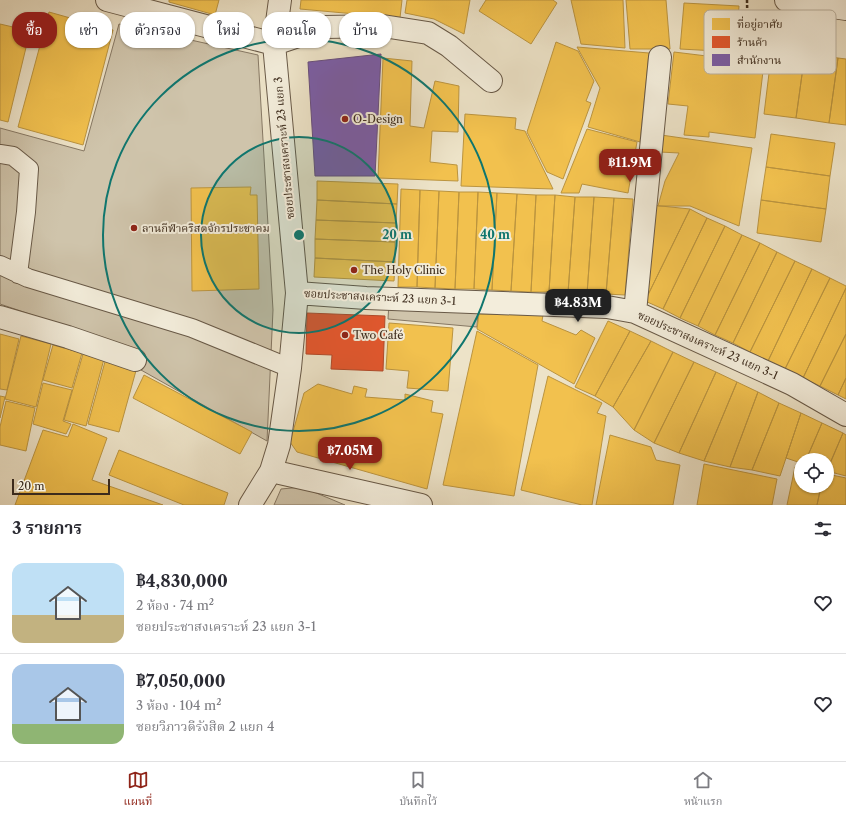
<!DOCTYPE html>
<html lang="th">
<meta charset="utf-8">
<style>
:root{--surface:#fff;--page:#f2f2f3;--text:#2b2b33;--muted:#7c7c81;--line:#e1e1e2;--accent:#8f2418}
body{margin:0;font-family:"Libre Caslon Text","Noto Serif Thai",serif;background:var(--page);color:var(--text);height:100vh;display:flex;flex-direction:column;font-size:15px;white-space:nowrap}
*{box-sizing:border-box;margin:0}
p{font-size:13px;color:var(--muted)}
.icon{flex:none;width:22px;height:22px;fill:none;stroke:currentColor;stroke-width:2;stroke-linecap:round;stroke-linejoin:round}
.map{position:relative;height:505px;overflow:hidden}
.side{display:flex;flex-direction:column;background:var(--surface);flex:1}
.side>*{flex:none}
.top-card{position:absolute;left:12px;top:12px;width:400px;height:36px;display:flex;gap:8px}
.tools{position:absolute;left:794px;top:453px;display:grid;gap:8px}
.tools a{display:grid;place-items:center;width:40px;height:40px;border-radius:50%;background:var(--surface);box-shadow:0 1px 3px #0004;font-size:20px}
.scale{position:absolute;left:12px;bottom:10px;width:98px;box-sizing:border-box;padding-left:4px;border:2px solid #3c2b1c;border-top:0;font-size:11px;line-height:14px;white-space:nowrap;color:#3c2b1c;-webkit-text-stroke:3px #f3eddb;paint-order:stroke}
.price{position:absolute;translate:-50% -34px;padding:0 9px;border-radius:8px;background:var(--accent);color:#fff;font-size:13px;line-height:26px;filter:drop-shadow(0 1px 2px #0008)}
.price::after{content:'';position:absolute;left:50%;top:24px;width:12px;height:9px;margin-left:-6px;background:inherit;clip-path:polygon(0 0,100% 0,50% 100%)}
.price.selected{background:#222;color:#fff}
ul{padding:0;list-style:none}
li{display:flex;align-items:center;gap:12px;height:100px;padding:0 12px}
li+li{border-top:1px solid var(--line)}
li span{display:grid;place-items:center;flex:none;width:112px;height:80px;border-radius:12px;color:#555}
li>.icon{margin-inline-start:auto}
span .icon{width:48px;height:48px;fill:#fffc;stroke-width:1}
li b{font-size:17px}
h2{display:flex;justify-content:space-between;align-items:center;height:48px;padding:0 12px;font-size:17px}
.chip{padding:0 14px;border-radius:16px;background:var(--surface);box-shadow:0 1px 3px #0004;font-size:14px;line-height:36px}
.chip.selected{background:var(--accent);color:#fff}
.menu{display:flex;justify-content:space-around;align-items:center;height:56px;border-top:1px solid var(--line);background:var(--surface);font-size:11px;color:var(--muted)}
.menu a{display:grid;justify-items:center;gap:2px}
.menu .selected{color:var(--accent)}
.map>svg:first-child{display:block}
.green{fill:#cfc4ab;stroke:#867864}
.homes{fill:#f2c14e;stroke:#bb943f}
.shops{fill:#e4572e;stroke:#b24a29}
.offices{fill:#7b5ea7;stroke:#684f7d}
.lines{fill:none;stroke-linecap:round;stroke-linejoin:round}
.service-casing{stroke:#685947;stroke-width:20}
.minor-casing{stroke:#685947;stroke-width:24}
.path{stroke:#3c2b1c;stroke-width:2.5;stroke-dasharray:3 2;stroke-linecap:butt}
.service{stroke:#f3eddb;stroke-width:18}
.minor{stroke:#f3eddb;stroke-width:22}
.ring{fill:none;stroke:#0f766e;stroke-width:2}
.poi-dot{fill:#8f2418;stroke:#f3eddb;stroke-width:1.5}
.labels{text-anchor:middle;stroke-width:4;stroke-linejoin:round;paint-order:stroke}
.poi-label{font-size:11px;fill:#3c2b1c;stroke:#f3eddb;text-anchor:start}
.street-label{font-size:11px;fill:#3c2b1c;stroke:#f3eddb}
.key{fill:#f3eddb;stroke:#bcb3a2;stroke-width:1}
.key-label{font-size:11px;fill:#3c2b1c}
.centre{fill:#0f766e;stroke:#f3eddb;stroke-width:2}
.ring-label{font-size:12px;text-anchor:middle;font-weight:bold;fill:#0f766e;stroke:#f3eddb;stroke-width:4;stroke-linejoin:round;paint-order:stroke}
</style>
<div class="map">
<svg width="846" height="505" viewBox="0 0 846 505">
<rect width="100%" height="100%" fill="#ede3c8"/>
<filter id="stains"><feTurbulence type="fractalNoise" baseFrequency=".005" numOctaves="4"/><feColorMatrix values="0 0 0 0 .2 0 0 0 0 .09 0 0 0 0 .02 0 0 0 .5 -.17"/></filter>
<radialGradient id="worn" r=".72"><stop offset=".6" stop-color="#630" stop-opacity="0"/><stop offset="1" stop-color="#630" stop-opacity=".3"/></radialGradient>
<path class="green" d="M119,24L258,55L273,310L267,441L141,370L144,353L0,304V128L84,151Z
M389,302L478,310L477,327L388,319Z
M302,487L345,505H274L281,489Z"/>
<path class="homes" d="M169,0H219L215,15L169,2Z
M301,0H402L400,18L300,9Z
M407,0H470L464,34L434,19L405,13Z
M486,0H553L557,3L531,44L479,11Z
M571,0H623L625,48L581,44Z
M626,0H666L670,49H630Z
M684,3L739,6L736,52L680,49Z
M49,12L113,30L83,145L18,127Z
M0,24L30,31L8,122L0,120Z
M556,42L578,51L594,81L586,101L591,103L563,179L547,172L527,132Z
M577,47L649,53L640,142L588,127L600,88Z
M772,49L805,53L796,118L764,114Z
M674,52L764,63L755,138L709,132V137L684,135L688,106L668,104Z
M805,53L838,58L829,123L796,118Z
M383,58L412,61L410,126L424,128L435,81L459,86L458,132L432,131L430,162L457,165L458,181L378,178Z
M838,58L846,59V125L829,123Z
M465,114L516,118L515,129L525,131L553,189L461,186Z
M587,129L637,142L628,193L582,184L579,193H561Z
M771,134L835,143L830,176L766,167Z
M661,135L752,148L739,226L690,206H658L665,181L679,153L660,152Z
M766,167L830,176L826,209L761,200Z
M317,181L398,184L397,204L317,200Z
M251,187L250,195H257L259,289L192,291L191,188Z
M401,189L420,190L417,287H398Z
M420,190L439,191L435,288L417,287Z
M439,191L459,192L455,289L435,288Z
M459,192H478L474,289H455Z
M478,192L497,193L492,290L474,289Z
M497,193L517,194L511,291L492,290Z
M517,194L536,195L531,292L511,291Z
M536,195H555L549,292H531Z
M555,195L575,197L568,293L549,292Z
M575,197H594L587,294L568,293Z
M594,197L614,198L606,294H587Z
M614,198L633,199L625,295L606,294Z
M317,200L397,204L396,223L316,220Z
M761,200L826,209L821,242L757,233Z
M651,205L690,209L645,301Z
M690,209L707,218L663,309L645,301Z
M707,218L725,226L680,318L663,309Z
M316,220L396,223L395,242L315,239Z
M725,226L742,235L698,326L680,318Z
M742,235L760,243L715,335L698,326Z
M315,239L395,242V262L315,258Z
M760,243L777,252L733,343L715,335Z
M777,252L795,261L750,352L733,343Z
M315,258L395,262L394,281L314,277Z
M795,261L812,269L768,361L750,352Z
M812,269L830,278L785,369L768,361Z
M830,278L846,286V288L803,378L785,369Z
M846,288V334L820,386L803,378Z
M479,314L543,315L542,321L576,335L581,330L595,338L574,384L477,329Z
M608,321L630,331L595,396L575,387Z
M389,323L453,328L448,391L407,388L409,371L386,369Z
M477,331L538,365L514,496L443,485Z
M630,331L651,341L613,407L595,396Z
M0,334L19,339L7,390L0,389Z
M846,334V378L838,395L820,386Z
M21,336L51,344L36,407L5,399Z
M651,341L673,352L634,430L613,407Z
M53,345L82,353L72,388L43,380Z
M673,352L694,362L654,443L634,430Z
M83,354L104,359L86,426L64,420Z
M106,358L137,367L119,432L88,424Z
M694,362L716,372L679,453L654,443Z
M716,372L737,382L704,461L679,453Z
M144,375L252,432L240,454L133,398Z
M548,376L602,403L597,413L606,416L592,505H582L521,490Z
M846,378V399L838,395Z
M737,382L758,392L730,467L704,461Z
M43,383L72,390L63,421L71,424L66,434L33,424Z
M318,384L352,394L354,386L367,389L365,397L405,400V394L433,401L431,412L443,414L427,489L297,452L290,442L304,393Z
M758,392L779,403L752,470L730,467Z
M0,396L5,397L0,418Z
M6,401L35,408L26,451L0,445V427Z
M779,403L801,413L780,476L752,470Z
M801,413L822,423L806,460H801V463L786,458Z
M822,423L843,433L827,470V460H806Z
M73,424L107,438L92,480L163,505H15L43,430L68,437Z
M843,433L846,435V476L827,471Z
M610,435L651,447L656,460L680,465L673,505H596Z
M119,450L228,493L224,505H184L109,475Z
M704,464L777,479L772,505H697Z
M795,467L801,468V486H821L817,505H787Z
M827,474L846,478V505H817L821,486H827Z"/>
<path class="shops" d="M307,313L385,316L383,371L331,369L332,355L306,354Z"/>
<path class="offices" d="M381,54L375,176H315L308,62Z"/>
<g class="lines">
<defs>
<path id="service" d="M0,154L13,156L29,169L26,212L18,274
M0,265L28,278L192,328L290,368"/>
<path id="minor" d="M107,0L274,44L325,27L383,26L428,33L449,46L491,81
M786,0L846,9
M297,293L366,298L607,307L635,312L792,384L846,415
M635,312L660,57
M0,317L68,337L135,360
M271,471L421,505
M250,505L271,471L279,445L290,368L297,293L274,44L280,0"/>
</defs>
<use href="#service" class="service-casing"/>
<use href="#minor" class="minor-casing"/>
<path class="path" d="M747,0L748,53"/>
<use href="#service" class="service"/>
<use href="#minor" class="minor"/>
</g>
<circle cx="299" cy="235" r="98" fill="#0f766e" fill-opacity=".12"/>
<g class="ring">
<circle cx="299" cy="235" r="98"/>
<circle cx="299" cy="235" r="196"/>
</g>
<g class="poi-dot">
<circle cx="345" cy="119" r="4"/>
<circle cx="134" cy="228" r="4"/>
<circle cx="354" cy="270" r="4"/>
<circle cx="345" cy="335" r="4"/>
</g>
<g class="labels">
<g class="poi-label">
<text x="353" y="123">O-Design</text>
<text x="142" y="232">ลานกีฬาคริสตจักรประชาคม</text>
<text x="362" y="274">The Holy Clinic</text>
<text x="353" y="339">Two Café</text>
</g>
<g class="street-label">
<text transform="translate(284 148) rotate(-95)" y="4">ซอยประชาสงเคราะห์ 23 แยก 3</text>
<text transform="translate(380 297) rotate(3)" y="4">ซอยประชาสงเคราะห์ 23 แยก 3-1</text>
<text transform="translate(708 345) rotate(24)" y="4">ซอยประชาสงเคราะห์ 23 แยก 3-1</text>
</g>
</g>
<rect x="704" y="10" width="132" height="64" rx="6" class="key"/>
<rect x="712" y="18" width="18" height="12" fill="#f2c14e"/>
<rect x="712" y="36" width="18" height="12" fill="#e4572e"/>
<rect x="712" y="54" width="18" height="12" fill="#7b5ea7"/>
<g class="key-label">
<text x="737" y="28">ที่อยู่อาศัย</text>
<text x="737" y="46">ร้านค้า</text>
<text x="737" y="64">สำนักงาน</text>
</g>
<circle cx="299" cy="235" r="6" class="centre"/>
<g class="ring-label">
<text x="397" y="239">20 m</text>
<text x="495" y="239">40 m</text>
</g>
<rect width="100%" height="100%" filter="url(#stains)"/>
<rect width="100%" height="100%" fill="url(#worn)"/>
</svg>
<div class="tools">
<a><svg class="icon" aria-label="locate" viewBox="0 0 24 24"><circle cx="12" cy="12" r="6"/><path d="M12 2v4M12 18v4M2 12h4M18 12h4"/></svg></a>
</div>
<div class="scale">20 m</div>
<b class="price" style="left:630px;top:183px">฿11.9M</b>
<b class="price selected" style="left:578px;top:323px">฿4.83M</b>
<b class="price" style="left:350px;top:471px">฿7.05M</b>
<div class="top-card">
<a class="chip selected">ซื้อ</a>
<a class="chip">เช่า</a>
<a class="chip">ตัวกรอง</a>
<a class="chip">ใหม่</a>
<a class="chip">คอนโด</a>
<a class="chip">บ้าน</a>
</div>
</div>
<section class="side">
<h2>3 รายการ<svg class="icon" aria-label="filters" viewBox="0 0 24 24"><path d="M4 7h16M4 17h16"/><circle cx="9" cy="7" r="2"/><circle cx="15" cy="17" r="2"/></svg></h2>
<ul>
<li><span style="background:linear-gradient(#bfe0f5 65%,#c2b280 0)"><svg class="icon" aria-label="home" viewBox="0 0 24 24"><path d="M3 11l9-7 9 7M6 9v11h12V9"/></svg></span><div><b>฿4,830,000</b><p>2 ห้อง · 74 m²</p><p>ซอยประชาสงเคราะห์ 23 แยก 3-1</p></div><svg class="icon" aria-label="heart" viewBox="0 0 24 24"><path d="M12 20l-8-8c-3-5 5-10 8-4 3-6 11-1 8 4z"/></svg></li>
<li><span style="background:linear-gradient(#a9c7e8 75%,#8fb573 0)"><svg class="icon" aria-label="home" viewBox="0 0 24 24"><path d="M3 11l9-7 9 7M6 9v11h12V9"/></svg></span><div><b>฿7,050,000</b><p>3 ห้อง · 104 m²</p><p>ซอยวิภาวดีรังสิต 2 แยก 4</p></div><svg class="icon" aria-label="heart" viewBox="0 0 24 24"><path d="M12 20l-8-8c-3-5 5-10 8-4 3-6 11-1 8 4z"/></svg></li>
</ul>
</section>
<nav class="menu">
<a class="selected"><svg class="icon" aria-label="map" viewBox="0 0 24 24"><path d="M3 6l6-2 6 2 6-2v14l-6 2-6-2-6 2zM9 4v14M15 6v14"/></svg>แผนที่</a>
<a><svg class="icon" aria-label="saved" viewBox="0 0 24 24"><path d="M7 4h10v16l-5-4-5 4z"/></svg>บันทึกไว้</a>
<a><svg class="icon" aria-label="home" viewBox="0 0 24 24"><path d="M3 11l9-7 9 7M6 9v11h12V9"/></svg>หน้าแรก</a>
</nav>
